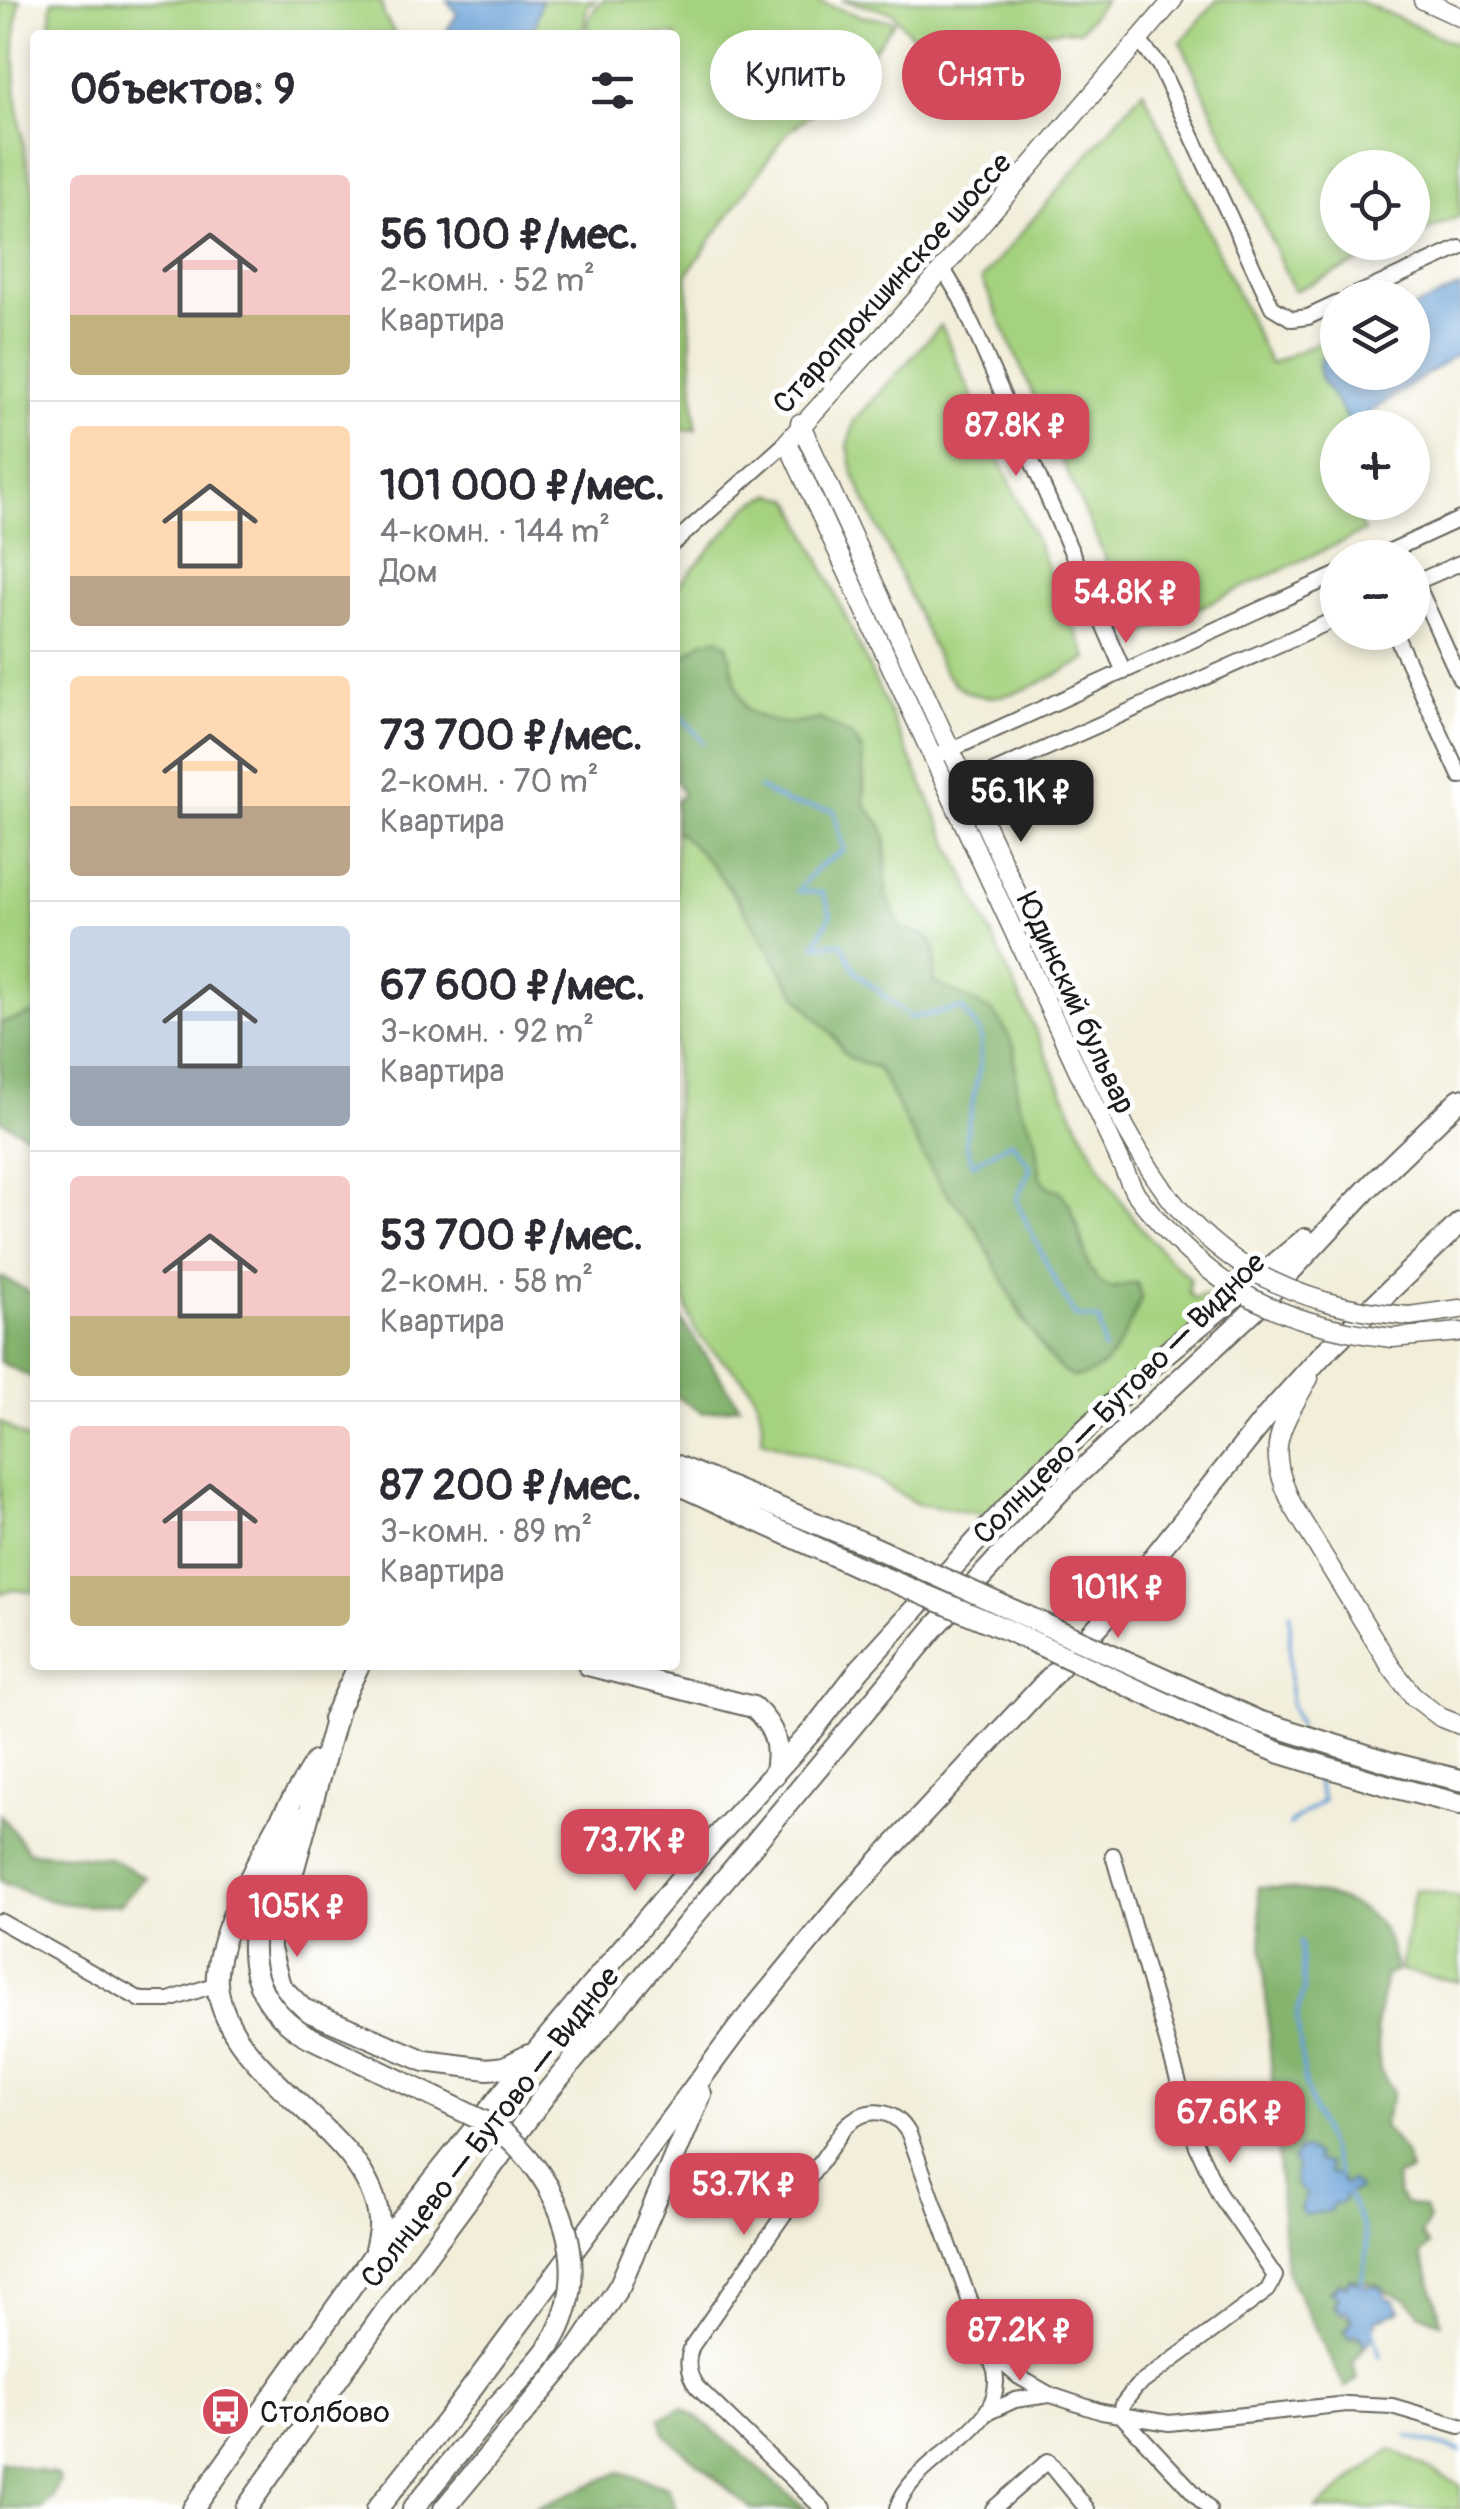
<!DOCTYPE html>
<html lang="ru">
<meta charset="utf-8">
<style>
:root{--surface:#fff;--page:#f7f7f7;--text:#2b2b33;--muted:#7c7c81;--line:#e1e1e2;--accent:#d1495b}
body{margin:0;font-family:Pangolin,sans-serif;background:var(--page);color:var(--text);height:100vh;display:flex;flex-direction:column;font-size:38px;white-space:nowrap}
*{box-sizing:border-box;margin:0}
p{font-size:32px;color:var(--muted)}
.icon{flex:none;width:55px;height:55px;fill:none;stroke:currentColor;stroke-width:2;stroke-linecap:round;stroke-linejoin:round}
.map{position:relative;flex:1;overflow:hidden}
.side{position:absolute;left:30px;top:30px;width:650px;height:1640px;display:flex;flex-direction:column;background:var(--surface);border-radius:10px;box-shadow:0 5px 15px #0003}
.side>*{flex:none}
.top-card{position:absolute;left:710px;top:30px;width:600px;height:90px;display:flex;gap:20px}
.controls{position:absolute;left:1320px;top:150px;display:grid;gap:20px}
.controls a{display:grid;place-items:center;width:110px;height:110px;border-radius:50%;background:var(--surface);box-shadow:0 5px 15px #0003;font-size:50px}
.price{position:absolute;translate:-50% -85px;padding:0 22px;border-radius:20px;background:var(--accent);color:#fff;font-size:32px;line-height:65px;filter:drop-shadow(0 2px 5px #0008)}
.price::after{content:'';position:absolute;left:50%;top:60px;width:30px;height:22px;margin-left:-15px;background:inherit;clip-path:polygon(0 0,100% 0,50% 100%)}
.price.current{background:#222;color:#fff}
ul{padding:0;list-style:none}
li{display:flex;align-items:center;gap:30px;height:250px;padding:0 40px}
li+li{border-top:2px solid var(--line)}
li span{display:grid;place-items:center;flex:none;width:280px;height:200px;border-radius:10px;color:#555}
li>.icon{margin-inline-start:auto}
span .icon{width:120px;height:120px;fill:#fffc;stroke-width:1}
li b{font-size:42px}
h2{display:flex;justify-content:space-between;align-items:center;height:120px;padding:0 40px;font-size:42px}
.chip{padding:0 35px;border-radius:45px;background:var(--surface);box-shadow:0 5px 15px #0003;font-size:35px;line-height:90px}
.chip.current{background:var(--accent);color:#fff}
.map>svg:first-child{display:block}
.green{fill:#a5d27f;stroke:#60774e;stroke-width:2.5}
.forest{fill:#84b46e;stroke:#506845;stroke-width:2.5}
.water{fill:#67a0d6;stroke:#425e79;stroke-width:2.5}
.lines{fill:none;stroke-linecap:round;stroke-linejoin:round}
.stream{stroke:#67a0d6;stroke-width:4}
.minor-casing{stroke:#67665e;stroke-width:18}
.tertiary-casing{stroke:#67665e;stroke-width:21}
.secondary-casing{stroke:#67665e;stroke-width:24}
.minor{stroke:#fff;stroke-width:14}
.tertiary{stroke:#fff;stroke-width:18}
.secondary{stroke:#fff;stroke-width:20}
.tertiary-bridge-casing{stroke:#67665e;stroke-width:21;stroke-linecap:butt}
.secondary-bridge-casing{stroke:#67665e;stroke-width:24;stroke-linecap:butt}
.tertiary-bridge{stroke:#fff;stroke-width:18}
.secondary-bridge{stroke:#fff;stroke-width:20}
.labels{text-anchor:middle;stroke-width:10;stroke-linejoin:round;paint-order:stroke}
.street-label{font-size:30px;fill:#1c1c1c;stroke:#fff}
.poi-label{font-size:30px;fill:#1c1c1c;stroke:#fff;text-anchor:start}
</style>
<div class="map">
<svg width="1460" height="2509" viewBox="0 0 1460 2509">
<rect width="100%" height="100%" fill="#fff"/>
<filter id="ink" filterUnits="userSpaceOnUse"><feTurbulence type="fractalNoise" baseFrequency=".01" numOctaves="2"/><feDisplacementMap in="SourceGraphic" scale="20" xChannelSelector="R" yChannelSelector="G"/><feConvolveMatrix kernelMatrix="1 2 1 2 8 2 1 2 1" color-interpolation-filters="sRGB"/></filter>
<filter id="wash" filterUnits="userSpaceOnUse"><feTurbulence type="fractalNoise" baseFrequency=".0048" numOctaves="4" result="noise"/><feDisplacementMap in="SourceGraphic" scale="40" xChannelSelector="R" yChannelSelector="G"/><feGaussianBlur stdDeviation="2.25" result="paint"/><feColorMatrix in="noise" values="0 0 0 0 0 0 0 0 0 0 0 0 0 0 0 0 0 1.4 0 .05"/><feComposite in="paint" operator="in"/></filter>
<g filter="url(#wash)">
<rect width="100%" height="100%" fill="#f2eeda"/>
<path class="green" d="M0,0H20C8,52 19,141 35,192V1013L0,1024Z
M52,0H381L384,16L396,35H50Z
M541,0H596L587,6L583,35H533Z
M604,0H813L860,16L895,21L846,86L787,133L687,274L696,429L675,431V35H587C588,19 591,10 604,0Z
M841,0H1105L1080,30L911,35L892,12Z
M1217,0H1358L1460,46V216L1413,237L1412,168H1338V242L1402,243L1294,291L1181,42Z
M1143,90L1270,364L1337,334V346L1324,354L1320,377L1352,427L1338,428V502L1351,503L1364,532L1139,635L982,279Z
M941,325L1088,659C1043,680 980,726 943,670L853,473L848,446L854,421Z
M773,494L790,499L794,504L1075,1117C1110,1187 1131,1226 1190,1279C1188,1288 1187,1294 1195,1299L1207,1295L1219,1304L987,1515L917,1504L865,1473L762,1440C765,1374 727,1376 696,1331C688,1319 685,1290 675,1273V830L704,853L846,1055C857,1062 869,1062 879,1070L942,1186L974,1225L992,1257L1023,1321L1066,1374L1116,1350L1142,1298L1137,1283L1111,1288L1098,1281L1089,1267L1076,1220L1040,1176L1037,1143L1017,1100L1014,1046L961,996L934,982L936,958L925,935L902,930L886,896V836L865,805L862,751L853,737L820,719C792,726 771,726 746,709L736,684L727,644L705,640L675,663V589L744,511L755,502Z
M0,1422L35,1444V1592L13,1590L0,1593Z
M1415,1889L1460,1897V1982L1400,1971Z
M1391,2449L1460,2485V2509H1316Z"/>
<path class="forest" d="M719,639L727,644L736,684L746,709C771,726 792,726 820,719L853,737L862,751L865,805L881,824L886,837V895L902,930C909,933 919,932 926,936C941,943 933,969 934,982L991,1011L1000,1020L1014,1046L1017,1100L1036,1137L1040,1176L1048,1187L1059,1190L1071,1206L1089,1267L1098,1281L1111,1288L1137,1283L1142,1298C1129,1324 1112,1376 1076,1377C1045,1377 992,1254 975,1227C965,1212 951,1200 941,1185C917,1149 900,1108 879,1070C868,1062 854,1064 845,1054C840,1048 838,1040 832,1034C818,1019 802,1004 791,986C756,931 728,871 675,830V802L683,794L675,781V663L705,640Z
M35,1013V1139L0,1120V1024Z
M0,1276L35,1295V1379L0,1362Z
M675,1311L740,1406L703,1413L675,1396Z
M0,1814L29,1852L109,1858L146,1877L119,1905C68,1908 46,1902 0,1881Z
M1258,1887C1299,1889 1351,1893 1380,1925C1389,1935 1392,1957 1397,1971L1386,1975L1376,2026L1380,2070L1393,2092L1383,2126L1405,2153L1410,2172L1396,2176L1398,2195L1405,2204L1424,2208L1429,2219L1421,2235L1429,2245L1420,2255C1429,2276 1437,2301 1441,2323L1419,2313L1407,2299L1388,2293L1380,2285L1350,2278L1344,2284L1340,2281L1329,2290L1337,2297L1333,2306L1352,2319L1344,2332L1349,2338H1361L1364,2348L1353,2362L1357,2380L1345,2388L1286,2271Z
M682,2408L704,2422L806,2509H751L664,2434L660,2419Z
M0,2461L57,2475L60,2479L53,2497L43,2509H0Z
M620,2472L668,2487L676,2509H534Z"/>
<path class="water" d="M447,0H541L533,35H444L457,14Z
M1460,287V352L1351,425L1320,377C1316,360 1323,353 1337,346L1338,372H1412L1413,308Z
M1306,2149L1316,2155V2161L1328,2165L1329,2174L1339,2175L1344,2184L1351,2180L1358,2187V2190L1347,2193L1343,2202L1333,2204L1330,2211L1303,2215L1300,2208L1307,2194C1295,2188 1292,2180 1297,2167L1293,2161L1298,2150Z
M1350,2279L1366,2286H1380L1387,2299L1395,2301L1400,2311L1376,2320L1370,2342L1365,2346L1362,2337L1355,2334L1349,2337L1345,2331L1353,2319L1347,2310L1339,2312L1337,2306H1333L1338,2296L1330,2292L1340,2283L1346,2286Z"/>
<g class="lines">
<path class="stream" d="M675,636L679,642L675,663
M675,708L703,742
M759,788L789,804L834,810L844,850L817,868L797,891L823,893L831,914L815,945L842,943L856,972L910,1018L962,1008L981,1035L980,1064L965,1141L973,1164L1011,1141L1031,1167L1016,1200L1056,1283L1076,1317L1099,1320L1104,1350
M1290,1612V1700L1299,1726
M1289,1825L1323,1800L1314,1773
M1301,1942L1304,1988L1297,2017L1304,2077L1310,2101L1339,2175
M1347,2193C1355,2211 1367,2230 1367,2250C1367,2262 1361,2270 1362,2283
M1372,2326L1380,2356
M1407,2436L1460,2451"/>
</g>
</g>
<g filter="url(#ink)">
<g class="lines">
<defs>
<path id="minor" d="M1139,41L1159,65L1272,307L1292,319L1308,317L1338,303
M943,269L961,299L1124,672
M1349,298L1460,248
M675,542L787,442
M1375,558L1460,519
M1416,582L1460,679
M1412,584L1460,563
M1394,632L1460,776
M933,758L1338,574
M948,792L1338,618
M1113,1855L1197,2146L1219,2194L1275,2276L1268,2290L1136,2387L1123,2404L1121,2415L1209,2509
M0,1921L141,2000H169L217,1984
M988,2351L1019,2377L1051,2395L1102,2412L1169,2423L1347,2404L1392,2406L1460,2426
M989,2412L1015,2400L1049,2395
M823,2509L697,2387C687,2374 686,2361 692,2346L845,2127C866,2106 894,2107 909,2134L995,2371C1007,2433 913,2454 897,2509
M993,2509L1048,2461L1087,2509"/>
<path id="tertiary" d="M1173,0L916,300L787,442L1134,1191C1162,1229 1191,1258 1229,1285
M1423,0L1460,17
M800,423L1124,1125C1158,1187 1187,1229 1247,1268
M1409,1316L1460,1309
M1392,1338L1460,1332
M1309,1378C1278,1432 1265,1447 1293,1506L1391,1667L1414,1697L1440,1717L1460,1725"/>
<path id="secondary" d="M675,1465L869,1545
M675,1483L861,1568
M588,1665L753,1707C775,1727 781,1746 774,1775
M339,1706L294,1868L270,1930V1949L280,1986L303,2009L425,2061L488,2069L505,2067L529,2055
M333,1719L359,1665
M315,1762C286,1809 212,1931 217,1984C227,2080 370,2128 379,2220C380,2230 377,2241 375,2250
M1395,1764L1460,1780
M1389,1786L1460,1804
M261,1897L294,1815
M193,2509L375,2253L539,2048L696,1860L814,1729L860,1669L1033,1479L1165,1354L1305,1239
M246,2509L394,2299L548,2091L935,1627L1065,1486L1254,1310L1372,1184L1460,1099
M377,2509L454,2412L739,2027L846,1897L1101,1623L1268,1415L1322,1355L1460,1223
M413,2509L496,2407
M444,2509L579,2347L620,2285L701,2094"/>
</defs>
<use href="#minor" class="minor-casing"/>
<use href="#tertiary" class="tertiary-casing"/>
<use href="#secondary" class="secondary-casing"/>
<use href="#minor" class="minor"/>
<use href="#tertiary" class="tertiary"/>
<use href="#secondary" class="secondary"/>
<defs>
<path id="tertiary-bridge" d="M1247,1268C1298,1298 1350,1311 1409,1316
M1229,1285C1280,1317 1332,1331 1392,1338"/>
<path id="secondary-bridge" d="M869,1545L1258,1721L1395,1764
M861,1568L1012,1632L1230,1733L1281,1753L1389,1786
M261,1897C244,1956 251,2000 305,2035L496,2127C561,2177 599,2273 548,2348C533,2369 513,2388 496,2407"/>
</defs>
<use href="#tertiary-bridge" class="tertiary-bridge-casing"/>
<use href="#secondary-bridge" class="secondary-bridge-casing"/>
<use href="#tertiary-bridge" class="tertiary-bridge"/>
<use href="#secondary-bridge" class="secondary-bridge"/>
</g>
</g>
<defs>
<symbol id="bus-disc" viewBox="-11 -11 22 22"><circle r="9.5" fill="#d1495b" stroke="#fff"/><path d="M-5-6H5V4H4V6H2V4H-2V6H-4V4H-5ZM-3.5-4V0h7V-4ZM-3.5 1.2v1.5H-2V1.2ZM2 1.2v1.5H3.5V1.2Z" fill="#fff"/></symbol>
</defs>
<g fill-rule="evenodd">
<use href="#bus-disc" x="198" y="2384" width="55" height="55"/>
</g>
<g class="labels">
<g class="street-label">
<text transform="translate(892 283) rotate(-48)" y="10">Старопрокшинское шоссе</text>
<text transform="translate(1076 1003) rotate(65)" y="10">Юдинский бульвар</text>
<text transform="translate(1119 1398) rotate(-45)" y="10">Солнцево — Бутово — Видное</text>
<text transform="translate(490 2127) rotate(-52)" y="10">Солнцево — Бутово — Видное</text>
</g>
<g class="poi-label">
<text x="260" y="2422">Столбово</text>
</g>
</g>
</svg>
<div class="controls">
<a><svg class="icon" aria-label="locate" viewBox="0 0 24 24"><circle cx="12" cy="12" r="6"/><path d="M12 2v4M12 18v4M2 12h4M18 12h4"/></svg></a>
<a><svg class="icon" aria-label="layers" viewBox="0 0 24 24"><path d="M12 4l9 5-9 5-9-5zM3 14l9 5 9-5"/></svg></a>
<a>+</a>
<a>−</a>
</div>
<b class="price" style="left:1016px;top:479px">87.8K ₽</b>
<b class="price" style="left:1126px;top:646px">54.8K ₽</b>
<b class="price current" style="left:1021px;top:845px">56.1K ₽</b>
<b class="price" style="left:1118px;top:1641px">101K ₽</b>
<b class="price" style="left:635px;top:1894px">73.7K ₽</b>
<b class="price" style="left:297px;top:1960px">105K ₽</b>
<b class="price" style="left:1230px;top:2166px">67.6K ₽</b>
<b class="price" style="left:744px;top:2238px">53.7K ₽</b>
<b class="price" style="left:1020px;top:2384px">87.2K ₽</b>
<div class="top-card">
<a class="chip">Купить</a>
<a class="chip current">Снять</a>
</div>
<section class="side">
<h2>Объектов: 9<svg class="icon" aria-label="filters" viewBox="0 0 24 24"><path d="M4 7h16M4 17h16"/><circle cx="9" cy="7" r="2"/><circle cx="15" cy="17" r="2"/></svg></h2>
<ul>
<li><span style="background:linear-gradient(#f6c9c9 70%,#c2b280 0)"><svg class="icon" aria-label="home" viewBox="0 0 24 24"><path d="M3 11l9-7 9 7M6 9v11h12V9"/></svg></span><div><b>56 100 ₽/мес.</b><p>2-комн. · 52 m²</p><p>Квартира</p></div></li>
<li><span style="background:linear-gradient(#ffd9b3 75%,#b9a48a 0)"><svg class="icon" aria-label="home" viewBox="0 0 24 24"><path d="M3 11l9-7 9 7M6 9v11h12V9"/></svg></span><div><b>101 000 ₽/мес.</b><p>4-комн. · 144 m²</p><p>Дом</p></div></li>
<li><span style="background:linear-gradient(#ffd9b3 65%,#b9a48a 0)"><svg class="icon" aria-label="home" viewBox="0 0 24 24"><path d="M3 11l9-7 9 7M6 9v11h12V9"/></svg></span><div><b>73 700 ₽/мес.</b><p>2-комн. · 70 m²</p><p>Квартира</p></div></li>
<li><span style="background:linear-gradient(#c9d6e8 70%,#9aa5b1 0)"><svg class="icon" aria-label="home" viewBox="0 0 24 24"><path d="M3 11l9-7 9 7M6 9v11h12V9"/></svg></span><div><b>67 600 ₽/мес.</b><p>3-комн. · 92 m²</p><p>Квартира</p></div></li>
<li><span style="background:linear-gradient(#f6c9c9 70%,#c2b280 0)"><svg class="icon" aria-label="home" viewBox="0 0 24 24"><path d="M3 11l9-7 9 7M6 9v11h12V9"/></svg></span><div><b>53 700 ₽/мес.</b><p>2-комн. · 58 m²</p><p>Квартира</p></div></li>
<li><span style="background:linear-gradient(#f6c9c9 75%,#c2b280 0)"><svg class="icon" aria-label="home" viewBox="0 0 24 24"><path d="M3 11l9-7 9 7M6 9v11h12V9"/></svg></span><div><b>87 200 ₽/мес.</b><p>3-комн. · 89 m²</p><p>Квартира</p></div></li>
</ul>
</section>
</div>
